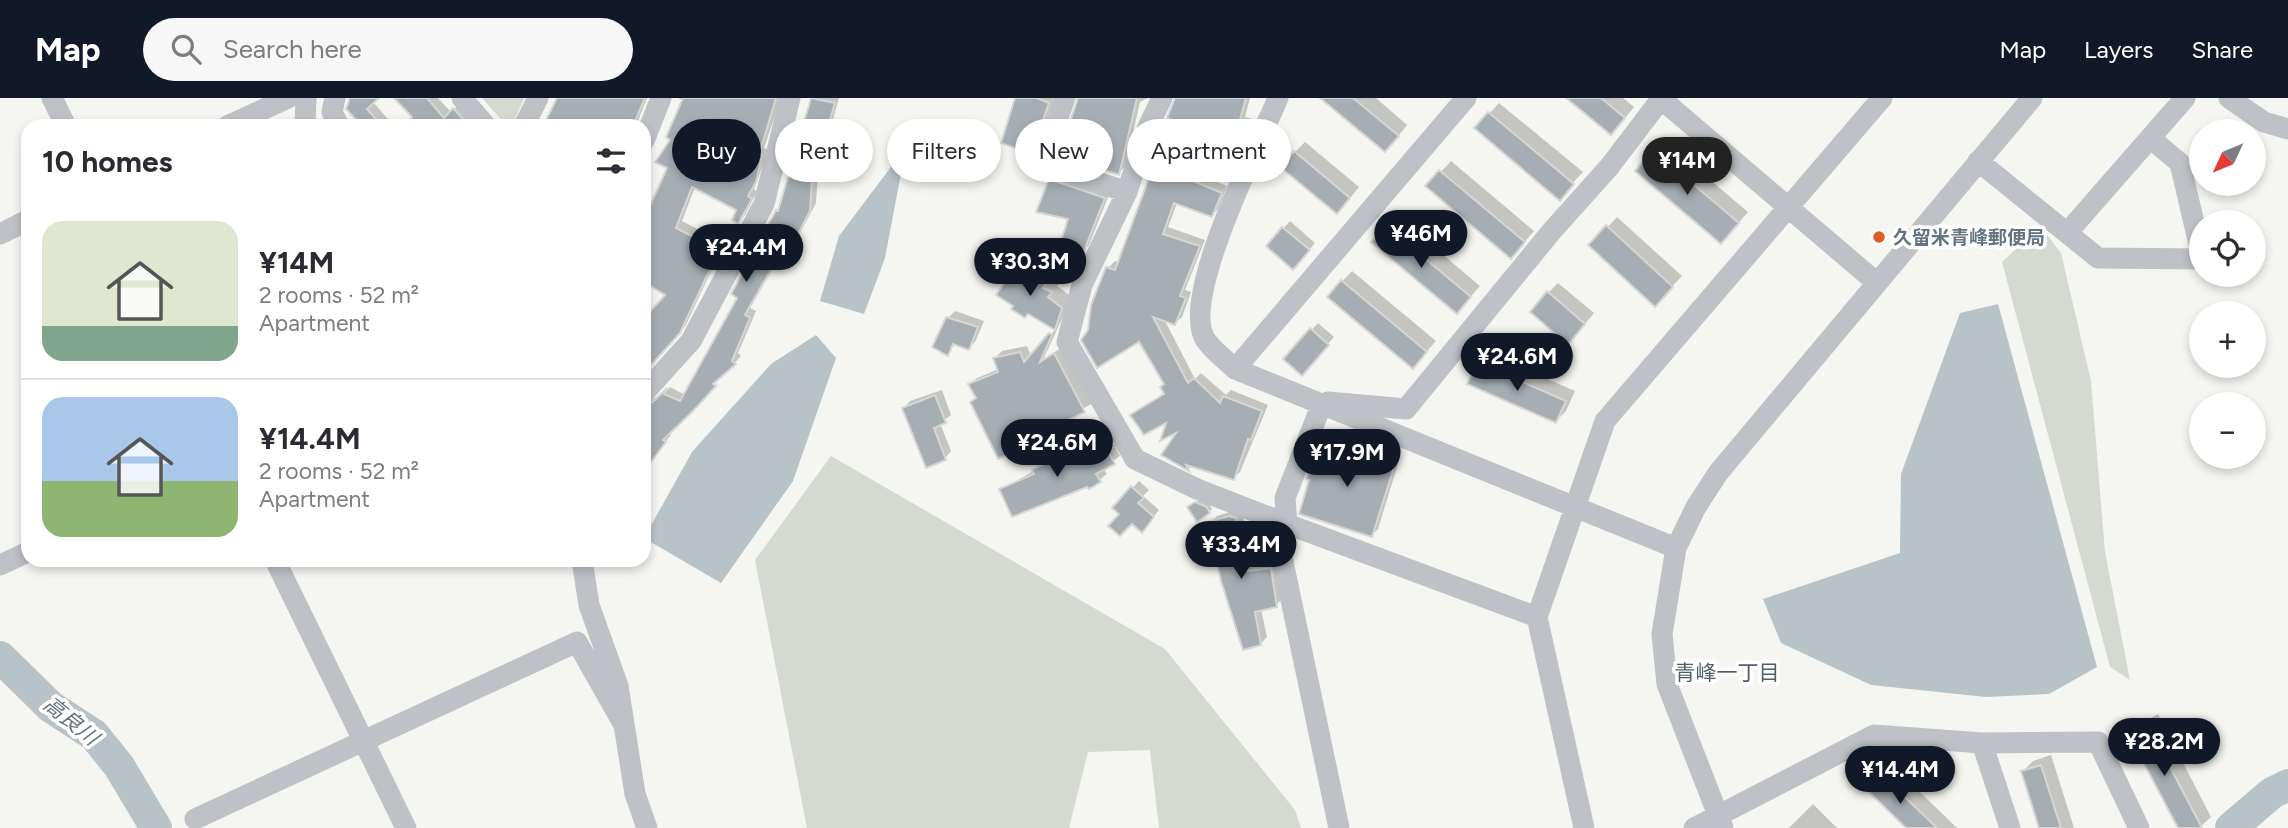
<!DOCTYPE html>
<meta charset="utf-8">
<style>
:root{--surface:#fff;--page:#f7f7f7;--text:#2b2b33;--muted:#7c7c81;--line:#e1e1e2;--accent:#111827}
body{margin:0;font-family:Figtree,"Noto Sans JP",sans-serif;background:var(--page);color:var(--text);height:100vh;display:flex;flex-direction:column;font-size:26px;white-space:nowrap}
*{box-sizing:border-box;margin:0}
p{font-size:23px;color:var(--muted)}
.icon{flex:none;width:38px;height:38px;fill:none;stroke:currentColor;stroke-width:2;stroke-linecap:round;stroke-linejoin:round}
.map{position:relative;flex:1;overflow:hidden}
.details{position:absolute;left:21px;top:21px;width:630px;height:448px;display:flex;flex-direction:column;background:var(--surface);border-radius:21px;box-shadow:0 4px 10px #0003}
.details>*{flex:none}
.banner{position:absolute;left:672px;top:21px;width:665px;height:63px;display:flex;gap:14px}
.needle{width:46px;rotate:226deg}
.controls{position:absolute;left:2189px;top:21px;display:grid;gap:14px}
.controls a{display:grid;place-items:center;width:77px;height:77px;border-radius:50%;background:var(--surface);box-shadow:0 4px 10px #0003;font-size:35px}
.price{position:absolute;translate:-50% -60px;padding:0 16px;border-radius:24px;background:var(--accent);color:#fff;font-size:23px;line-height:46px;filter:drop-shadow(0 2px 4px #0008)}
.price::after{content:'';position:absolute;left:50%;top:42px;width:21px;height:16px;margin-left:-10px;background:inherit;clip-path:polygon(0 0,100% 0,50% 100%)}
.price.on{background:#222;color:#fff}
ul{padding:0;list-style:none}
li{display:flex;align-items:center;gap:21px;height:175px;padding:0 21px}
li+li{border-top:2px solid var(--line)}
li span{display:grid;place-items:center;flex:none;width:196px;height:140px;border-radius:21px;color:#555}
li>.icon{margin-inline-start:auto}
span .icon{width:84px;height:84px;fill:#fffc;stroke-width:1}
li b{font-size:30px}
h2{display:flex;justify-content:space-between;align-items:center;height:84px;padding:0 21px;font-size:30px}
.tag{padding:0 24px;border-radius:32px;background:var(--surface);box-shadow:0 4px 10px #0003;font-size:24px;line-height:63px}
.tag.on{background:var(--accent);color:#fff}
header{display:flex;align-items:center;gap:42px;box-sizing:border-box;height:98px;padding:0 35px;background:var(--accent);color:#fff}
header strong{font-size:33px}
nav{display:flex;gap:38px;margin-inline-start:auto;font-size:24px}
.search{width:490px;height:63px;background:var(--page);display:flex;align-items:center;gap:18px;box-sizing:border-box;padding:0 24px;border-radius:38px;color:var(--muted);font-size:26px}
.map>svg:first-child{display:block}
.green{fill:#d4dad1}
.water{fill:#b8c3c8}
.shadow{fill:#0003}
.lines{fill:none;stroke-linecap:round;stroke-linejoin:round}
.river{stroke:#b8c3c8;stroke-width:32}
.building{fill:#a6aeb4;stroke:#d6d6d4;stroke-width:2}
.minor{stroke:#bec1c5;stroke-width:21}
.poi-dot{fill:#e25a24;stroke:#fff;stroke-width:2.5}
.labels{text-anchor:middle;stroke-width:7;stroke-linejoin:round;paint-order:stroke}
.poi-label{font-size:19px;font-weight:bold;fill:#647382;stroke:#fff;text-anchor:start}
.neighbourhood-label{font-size:21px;fill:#525d68;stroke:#fff}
.water-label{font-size:21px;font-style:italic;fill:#5f757f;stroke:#fff}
</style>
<header>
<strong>Map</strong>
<div class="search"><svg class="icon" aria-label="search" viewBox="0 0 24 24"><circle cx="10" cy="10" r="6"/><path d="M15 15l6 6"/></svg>Search here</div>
<nav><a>Map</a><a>Layers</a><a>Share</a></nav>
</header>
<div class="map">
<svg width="2288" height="730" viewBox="0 0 2288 730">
<rect width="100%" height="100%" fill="#f5f5f1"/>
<path class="green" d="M482,0H524L512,28H507Z
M2040,128L2061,155L2091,283L2105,454L2130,582L2110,569L2002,164Z
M831,358L1165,551L1295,712L1301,730H1159L1150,652L1088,654L1069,730H807L755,462Z"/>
<path class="water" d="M906,49L885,160L864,216L820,203L839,138Z
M1998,206L2097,569L2049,596L1986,599L1871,587L1781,545L1763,501L1900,455L1901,376L1960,215Z
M816,237L836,260L793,383L721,485L644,440L692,354L771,266Z"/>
<path class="shadow" d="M376,0L373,4L394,28H364L348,10Z
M396,0H438L451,14L461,5L471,17L464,25L466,28H404L414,19Z
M561,0H647L636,28H542Z
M678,0H781L764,50L768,52L754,91L757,94L745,117L738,124L739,111L695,89L682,123L724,145L686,227L644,276V235L648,219L668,197L644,184V106L649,108L669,69L673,41L684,3Z
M813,0H839L818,74L816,105L801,133L795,139L792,137L750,210L756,213L738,255L741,258L669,335L671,337L644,370V299L649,302L661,298L670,289L685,297L739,199L781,109Z
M1017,0H1054L1037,47L1031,54Z
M1079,0H1148L1140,4L1125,69L1118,75Z
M1176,0H1250L1245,19L1253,21L1245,42L1238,48Z
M1336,0H1376L1407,27L1395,42Z
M1569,0H1623L1634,9L1621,25Z
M1499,5L1583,74L1566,92L1476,30Z
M1664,43L1748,114L1731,134L1654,53Z
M1305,44L1359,89L1347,104L1295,54Z
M1165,52L1192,63L1188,72L1227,88L1218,111L1212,117L1177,105L1168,129L1205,142L1185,192L1191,194L1182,219L1175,225L1164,221L1195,281L1201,275L1226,297L1231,292L1268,307L1240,374L1233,380L1192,367L1189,371L1163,357L1182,330L1169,322L1132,317L1165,295L1166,285L1140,241L1089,233L1108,170L1115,163L1120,165L1158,59Z
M1451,63L1534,133L1521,148L1428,88Z
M1057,75L1110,94L1089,147L1082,153L1071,120L1050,82Z
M1397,118L1480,188L1457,214L1387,128Z
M1617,119L1682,178L1665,196L1591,147Z
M1290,123L1315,145L1300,163L1268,147Z
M1027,159L1056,174L1052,179L1061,184L1057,188L1072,199L1043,262L1061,250L1091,306L999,359L971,286L977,280L999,271L995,260L1002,253L1027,248L1031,258L1056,231L1028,214L1017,169Z
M1352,173L1436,243L1423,258L1329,198Z
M1558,185L1594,215L1578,234L1548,195Z
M955,213L984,223L975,244L968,250L956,245L947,256L948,220Z
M1318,225L1334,239L1308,269L1285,261Z
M1488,255L1575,293L1566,313L1556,323L1478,265Z
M942,292L951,317L940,325L951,353L945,360L904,310L910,303Z
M1095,337L1101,352L1114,346L1120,358L1103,370L1107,376L1090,389L1001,392Z
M1329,338L1368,351L1371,348L1400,359L1378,431L1372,437L1323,344Z
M1139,383L1149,392L1143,398L1159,412L1148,426L1114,410Z
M1199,402L1209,406L1212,411L1209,414L1192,407Z
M1237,412L1242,414L1254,468L1277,464L1282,501L1276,507L1261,511L1267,539L1260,546L1210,425L1217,418Z
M2158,616L2211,719L2199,730H2180L2130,635L2141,625Z
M2051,657L2074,730H2041L2023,673L2033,663Z
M1895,670L1957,730H1909L1871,694Z
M1813,706L1837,730H1789Z"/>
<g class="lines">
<path class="river" d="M0,559L51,609L94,637L119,668L156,730
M2231,730L2272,695L2288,687"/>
</g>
<path class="building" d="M350,0H379L367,11L382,28H362L346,11Z
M394,0H427L444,20L453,10L469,28H403L412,19Z
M557,0H645L633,28H543Z
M683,0H776L759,57L762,58L756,84L748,98L752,101L738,126L732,122L736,112L692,89L676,130L719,152L680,235L644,275L646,218L665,197L644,184V107L649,110L667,70L655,64L670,42L666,39Z
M811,0L835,5L812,82L810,113L795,142L790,138L745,217L750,220L732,263L736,266L713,286L716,288L693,313L663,342L666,344L644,373V308L653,304L667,290L664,296L680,303L737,200L731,196L776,112L778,113Z
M1015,0H1037L1049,5L1031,56L1001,45Z
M1078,0H1137L1119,77L1059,57Z
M1175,0H1246L1239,25L1248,28L1238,51L1167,20Z
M1320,0H1353L1399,38L1385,54Z
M1566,0H1601L1625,20L1611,37Z
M1488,14L1574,86L1560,103L1474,30Z
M1653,52L1739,125L1721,146L1635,73Z
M1294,53L1350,100L1337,116L1280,69Z
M1157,58L1186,70L1183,79L1222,95L1212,119L1174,105L1163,136L1200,148L1180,198L1186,200L1175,227L1153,219L1188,285L1194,280L1220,305L1223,298L1262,313L1251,342L1248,341L1234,382L1186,367L1189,373L1161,357L1176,335L1160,343L1166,325L1144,337L1130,317L1164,296L1160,289L1164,286L1139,244L1097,270L1081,242L1088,232L1091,207L1106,169L1115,172Z
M1439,72L1525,144L1511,161L1425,88Z
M1049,81L1105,100L1083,155L1059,149L1068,121L1036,114Z
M1385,127L1471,199L1457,216L1371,144Z
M1606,127L1673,189L1655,209L1588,147Z
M1282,129L1310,152L1293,172L1266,148Z
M1016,168L1047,185L1043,190L1052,194L1048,199L1062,210L1055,232L1028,216L1025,220L1011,211L1013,208L996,197Z
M1341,182L1427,254L1413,271L1327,199Z
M1547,193L1585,226L1568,247L1530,214Z
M946,219L978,229L969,252L953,246L948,258L932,249Z
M1310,230L1329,247L1302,278L1283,261Z
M1049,235L1052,237L1040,264L1054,255L1085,314L1021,345L1023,350L998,361L970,304L976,300L968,286L998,274L993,260L1020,254L1024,264Z
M1477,264L1566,303L1556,325L1467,286Z
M935,297L946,325L934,330L946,362L926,370L902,310Z
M1088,342L1094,357L1107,352L1115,366L1096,376L1101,384L1089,391L1087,389L1012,419L999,391L1034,376L1032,372Z
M1321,343L1362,357L1363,353L1395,366L1372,439L1299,416L1309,382L1306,381Z
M1131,388L1144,400L1138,405L1154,419L1142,435L1132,426L1120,438L1108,428L1119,416L1112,410Z
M1195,404L1207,409L1210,415L1197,424L1187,409Z
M1229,418L1236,420L1248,473L1271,470L1277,509L1255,514L1261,547L1243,552L1221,483L1208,424Z
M2147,625L2202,730H2178L2128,635Z
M2041,667L2061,730H2039L2021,673Z
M1884,679L1937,730H1906L1869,694Z"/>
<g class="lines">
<path class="minor" d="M52,0L66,28
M335,0L332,14L339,28
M462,0L486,28
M1065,0L1042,65L1127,94
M1162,0L1148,29L1127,94L1082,187L1067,244L1135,361L1197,391L1287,426L1537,519
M1278,0C1259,46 1180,199 1205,241C1212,252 1226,262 1235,271L1676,450
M1660,0L1877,185
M2229,0L2264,24L2288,31
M227,28L288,0
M305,28L306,0
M524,28L538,0
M1148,29L1249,69
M2150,40L2185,0
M644,43L661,0
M1978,63L2098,160L2202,161
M2067,135L2150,40L2180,65L2202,159
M0,136L28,122
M1235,271L1466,0
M644,295L691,243L764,106L790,0
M1328,304L1406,311L1551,134L1610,68L1661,1
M1274,421L1339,730
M1287,426L1285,400L1321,308
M275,462L406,730
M582,462L589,507L618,588L635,696L647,730
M0,467L28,454
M1982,645L2010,730
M195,721L577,544L624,627
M1584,730L1537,519L1605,323L1882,0
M1694,730L1874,637L1982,645L2098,644L2139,730
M1723,730L1667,586L1662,536L1676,450L1696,409L1718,375L2032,0"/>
</g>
<circle class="poi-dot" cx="1879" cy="139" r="7"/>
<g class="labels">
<g class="poi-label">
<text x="1893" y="146">久留米青峰郵便局</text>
</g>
<g class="neighbourhood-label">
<text x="1727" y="582">青峰一丁目</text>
</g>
<g class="water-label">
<text transform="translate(71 623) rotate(39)" y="7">高良川</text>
</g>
</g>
</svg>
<div class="controls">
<a><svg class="needle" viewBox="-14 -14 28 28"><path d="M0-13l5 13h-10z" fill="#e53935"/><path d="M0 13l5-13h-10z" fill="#7c7c81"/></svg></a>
<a><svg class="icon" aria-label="locate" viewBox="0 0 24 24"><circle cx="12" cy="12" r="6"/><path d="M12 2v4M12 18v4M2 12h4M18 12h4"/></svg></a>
<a>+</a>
<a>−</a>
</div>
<b class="price on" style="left:1687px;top:99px">¥14M</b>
<b class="price" style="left:1421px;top:172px">¥46M</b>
<b class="price" style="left:746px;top:186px">¥24.4M</b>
<b class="price" style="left:1030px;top:200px">¥30.3M</b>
<b class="price" style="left:1517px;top:295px">¥24.6M</b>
<b class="price" style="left:1057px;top:381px">¥24.6M</b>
<b class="price" style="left:1347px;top:391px">¥17.9M</b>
<b class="price" style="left:1241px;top:483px">¥33.4M</b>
<b class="price" style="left:2164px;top:680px">¥28.2M</b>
<b class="price" style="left:1900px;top:708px">¥14.4M</b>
<div class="banner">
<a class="tag on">Buy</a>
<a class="tag">Rent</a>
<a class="tag">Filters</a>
<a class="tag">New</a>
<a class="tag">Apartment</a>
</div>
<section class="details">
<h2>10 homes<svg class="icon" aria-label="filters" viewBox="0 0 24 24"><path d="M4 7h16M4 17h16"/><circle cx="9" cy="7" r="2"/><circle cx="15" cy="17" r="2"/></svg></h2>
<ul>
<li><span style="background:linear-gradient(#dfe7d0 75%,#7fa58c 0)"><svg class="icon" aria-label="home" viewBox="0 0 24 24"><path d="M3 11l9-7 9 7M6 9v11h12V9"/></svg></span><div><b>¥14M</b><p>2 rooms · 52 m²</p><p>Apartment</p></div></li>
<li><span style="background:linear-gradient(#a9c7e8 60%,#8fb573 0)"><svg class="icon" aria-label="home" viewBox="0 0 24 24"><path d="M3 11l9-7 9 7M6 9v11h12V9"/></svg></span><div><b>¥14.4M</b><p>2 rooms · 52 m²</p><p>Apartment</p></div></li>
</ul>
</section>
</div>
